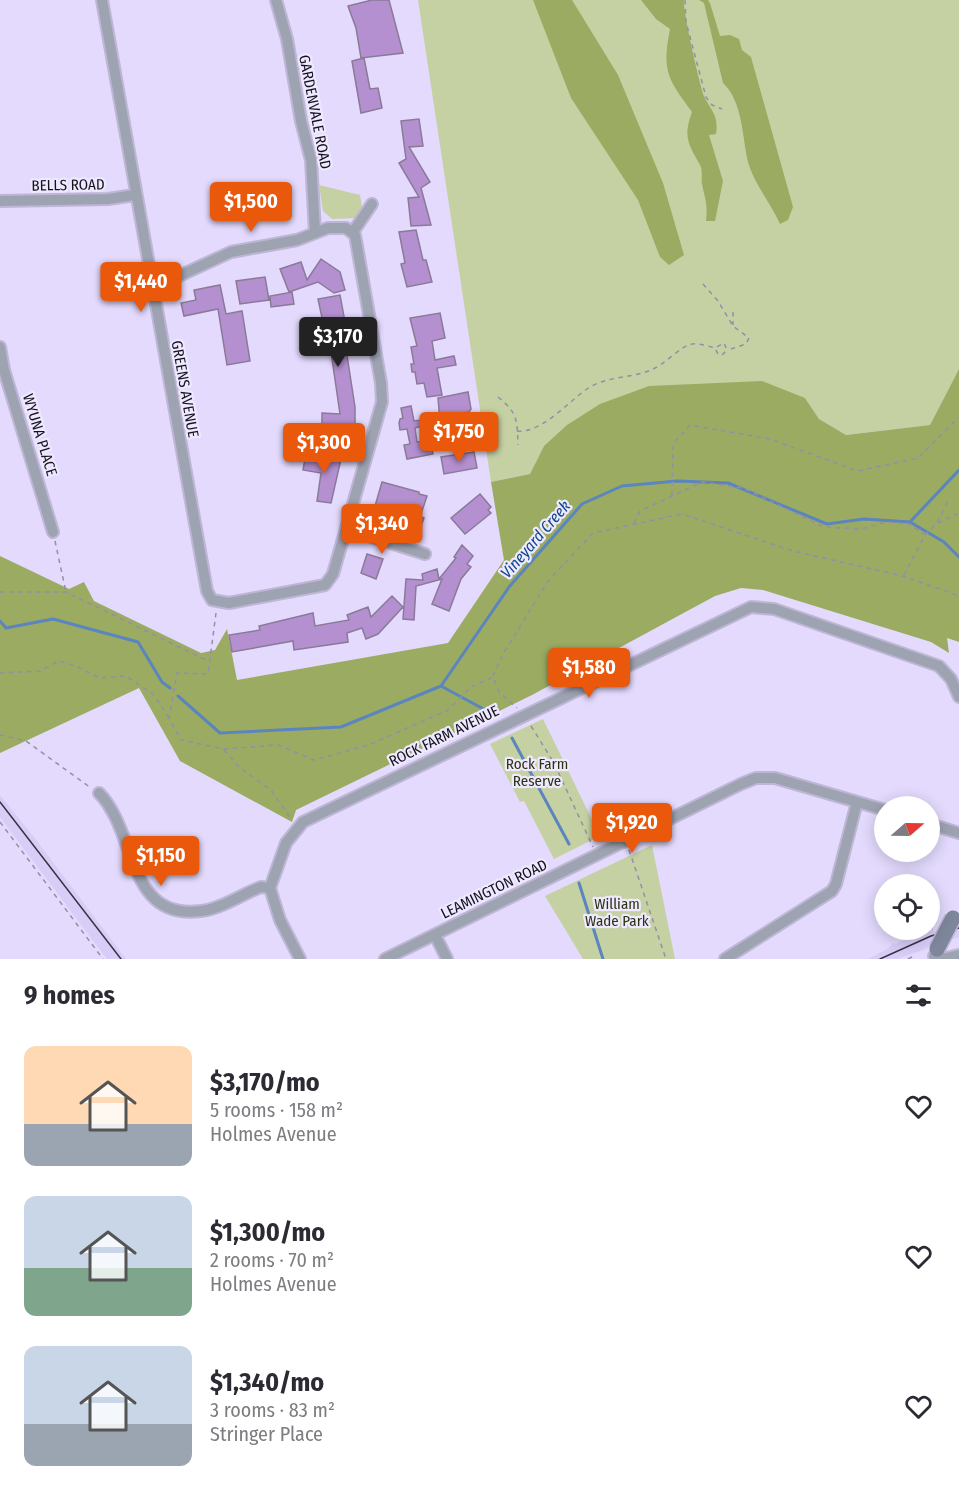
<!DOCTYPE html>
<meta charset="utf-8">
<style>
:root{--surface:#fff;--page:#f7f7f7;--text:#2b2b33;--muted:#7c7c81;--accent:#ea580c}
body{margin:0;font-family:"Fira Sans Condensed",sans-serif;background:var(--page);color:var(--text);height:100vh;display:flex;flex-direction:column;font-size:22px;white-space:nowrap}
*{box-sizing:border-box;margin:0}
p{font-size:20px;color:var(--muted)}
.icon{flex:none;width:33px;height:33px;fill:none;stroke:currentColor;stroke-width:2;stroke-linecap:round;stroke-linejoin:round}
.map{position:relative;height:959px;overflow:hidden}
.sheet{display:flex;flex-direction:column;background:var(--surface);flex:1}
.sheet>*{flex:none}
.needle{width:39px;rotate:70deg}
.tools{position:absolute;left:874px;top:796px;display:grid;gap:12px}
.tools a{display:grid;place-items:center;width:66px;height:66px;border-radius:50%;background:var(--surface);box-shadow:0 3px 15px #0003;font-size:30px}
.price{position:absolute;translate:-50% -51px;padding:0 14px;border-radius:6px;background:var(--accent);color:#fff;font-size:20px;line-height:39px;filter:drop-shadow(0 2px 3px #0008)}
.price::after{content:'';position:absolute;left:50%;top:36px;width:18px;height:14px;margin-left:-9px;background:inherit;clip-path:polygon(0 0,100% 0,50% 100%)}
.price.active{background:#222;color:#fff}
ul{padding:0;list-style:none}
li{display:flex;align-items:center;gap:18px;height:150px;padding:0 24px}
li span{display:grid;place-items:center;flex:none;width:168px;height:120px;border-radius:12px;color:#555}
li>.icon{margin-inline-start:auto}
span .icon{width:72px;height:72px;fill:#fffc;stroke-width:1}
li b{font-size:26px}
h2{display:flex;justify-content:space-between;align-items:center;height:72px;padding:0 24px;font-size:26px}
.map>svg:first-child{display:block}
.built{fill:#d8cdf7}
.green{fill:#c5d1a3}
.forest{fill:#9bab62}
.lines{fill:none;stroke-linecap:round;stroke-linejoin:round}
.stream{stroke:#5b85be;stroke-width:3}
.building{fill:#b590d0;stroke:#8a7a98;stroke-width:1.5}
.street-casing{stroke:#beb6d5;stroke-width:14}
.path{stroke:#948ea8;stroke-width:1.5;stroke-dasharray:4.5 4.5;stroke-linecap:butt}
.street{stroke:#9ea3b2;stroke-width:10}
.tram{stroke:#373343;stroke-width:1.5}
.secondary-bridge-casing{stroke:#beb6d5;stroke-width:18;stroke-linecap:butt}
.secondary-bridge{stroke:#7e869b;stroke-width:15}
.labels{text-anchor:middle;stroke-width:4.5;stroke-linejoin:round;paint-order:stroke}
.street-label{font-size:15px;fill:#15121e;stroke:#efe9ff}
.park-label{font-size:15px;fill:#2c3212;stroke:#efe9ff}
.water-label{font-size:16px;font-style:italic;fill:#0d478d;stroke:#efe9ff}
</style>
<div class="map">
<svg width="959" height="959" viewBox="0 0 959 959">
<rect width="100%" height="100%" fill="#e3dafd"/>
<path class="built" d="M0,795L37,841L126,959H107L94,942L0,817Z
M959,924V937L897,959H868L889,948L893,943L896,944L921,930H930V926L933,925V932Z"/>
<path class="green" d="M418,0H959V369L930,425L846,435L819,419L805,398L544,446L530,474L491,482Z
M319,185L360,195L362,207L357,218L332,219L323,211Z
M543,719L600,836L554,859L524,801L520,802L490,744Z
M652,845L675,959H583L545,896Z"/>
<path class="forest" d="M533,0H572L618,75L663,183L684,255L669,265L660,257L638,200L571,98Z
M641,0H684C682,8 700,86 704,96C711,111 719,115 716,134L709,135L723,181L715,221H706C708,204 705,199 702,184C701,178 703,170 700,165C688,143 683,137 692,112C667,78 662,71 670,29L656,19Z
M699,0H708L710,3L720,36L730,35L739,39L742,50L751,57L793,207L788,220L780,224C771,203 754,184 748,162C742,136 743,102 723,83L704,3Z
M959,369V642L947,638L949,653L931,642L763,590L741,588L715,596L532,695L296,810L292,822L180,761L139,688L0,753V556L69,589L84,582L94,601L201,653L215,650L227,629L237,680L448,643L504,560L491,482L530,474L544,446L567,425L600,404L649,386L762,381L805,398L819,419L846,435L930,425Z"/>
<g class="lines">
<path class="stream" d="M910,522L959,470
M0,621L6,628L53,619L138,642L162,682L170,688
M441,686L489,712
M178,696L220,733L341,727L441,686L509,587L582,504L622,486L677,481L728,483L827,524L864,519L910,522L944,542L959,557
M512,738L569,844
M579,883L603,959"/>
</g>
<path class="building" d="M372,0H389L403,53L361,58L356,28L348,6Z
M364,58L370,89L378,88L382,108L361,113L352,61Z
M419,119L423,146L409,147L430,182L421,188L431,225L411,226L408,198L419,197L399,163L406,159L401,121Z
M416,230L423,260H426L432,282L407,287L401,264L405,263L399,232Z
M321,259L340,272L345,290L334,293L318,282L289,292L280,269L301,262L307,280Z
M265,277L269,300L240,304L236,281Z
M220,285L226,314L242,311L250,361L227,365L218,309L184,316L181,303L196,300L194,290Z
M292,292L294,304L271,307L270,296Z
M340,295L350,349H346L355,407V437H322V413L340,414L331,352L323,353L317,328L324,327L318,299Z
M440,313L445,338L432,341L435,360L454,356L456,365L437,368L442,395L427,397L424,383L417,384L415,372H412L411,364H414L411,347L417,346L410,318Z
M468,392L471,409L469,412L455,414L456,418L440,421L438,398Z
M411,406L414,421L421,420L422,426L415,428L417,442L430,440L433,454L407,459L404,445L410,444L407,429L400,430L399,423L400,419L403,418L401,408Z
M474,452L477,468L444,474L441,457Z
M306,453L341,459L331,503L317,501L321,473L303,470Z
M382,482L419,492V494L427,496L421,514V517L424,518L421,526L373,513Z
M480,494L491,507L488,510L491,513L465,534L451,518Z
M462,545L473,556L467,564L471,567L461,579L449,611L432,604L442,579L416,586L414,620L403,619L406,579L423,580L422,574L437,569L439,579L456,558L454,557Z
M367,554L383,559L376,579L361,573Z
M392,596L403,607L378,634L366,639L362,628L347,633L348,642L294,650L293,641L232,652L229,635L260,630L259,626L313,613L315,626L349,620L347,615L368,607L371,617Z"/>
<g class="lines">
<defs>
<path id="street" d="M102,0L207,591L212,600L229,603L325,585L333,574L382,402L381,383L355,235L346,228H328L297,240L231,252L151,289
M276,0L287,39L301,121L311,160L315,232
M0,201L108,199L135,195
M353,232L372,204
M0,347L4,370L53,532
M347,529L425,554
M99,793C138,833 126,921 201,911C221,909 242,894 261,887L270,888
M930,824L959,833
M435,935L447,959
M934,956L947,958L959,955
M300,959L280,920L270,888L286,843L303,822L751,607L774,609L939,666L951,679L959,697
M385,959L741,784L756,778H775L885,810
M725,959L832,891L836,884L857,802"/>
</defs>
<use href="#street" class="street-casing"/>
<path class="path" d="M685,0L686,22L706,97L712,105L722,109
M703,284L718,301L733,326L749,338L746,344L728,350
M733,312V325
M498,397C518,413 517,420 518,445
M517,431C541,434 569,401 587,389C607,375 633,379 653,369C665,364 682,345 692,344C699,343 708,346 715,348L718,354L722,355L727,350L724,343L715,348
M672,495L673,444L690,425L770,439L858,471L918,458L959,417
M634,523L640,511L702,482L743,488L824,527L861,529L886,522L909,524L925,535
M938,523L959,513
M55,541L66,592
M904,575L925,535L937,523L948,501
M0,592H66L208,661
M216,613L208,674L177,673L169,719L181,740L224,749L278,745L314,760L369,745L448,710L471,687L493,677L499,692L517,708
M0,673L40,671L59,661L78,667L99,678L126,676L154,695L169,718
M493,676L503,654L548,581L593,533L682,514L793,551L903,576L959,596
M531,726L554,763L593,847
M0,735L26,741L91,788
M224,750L240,768L271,790L291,819
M0,822L103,959
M629,850L666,959
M908,959L916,955"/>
<use href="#street" class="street"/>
<path class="tram" d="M0,802L121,959
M880,959L931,936L959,928"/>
<defs>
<path id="secondary-bridge" d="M937,949L953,918"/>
</defs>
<use href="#secondary-bridge" class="secondary-bridge-casing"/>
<use href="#secondary-bridge" class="secondary-bridge"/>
</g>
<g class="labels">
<g class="street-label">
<text transform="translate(315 112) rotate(79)" y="5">GARDENVALE ROAD</text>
<text transform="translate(68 185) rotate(-1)" y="5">BELLS ROAD</text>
<text transform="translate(185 389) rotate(80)" y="5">GREENS AVENUE</text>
<text transform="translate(40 435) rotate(73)" y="5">WYUNA PLACE</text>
<text transform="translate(444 736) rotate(-26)" y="5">ROCK FARM AVENUE</text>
<text transform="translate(494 889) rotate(-26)" y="5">LEAMINGTON ROAD</text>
</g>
<g class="park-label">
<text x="537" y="769">Rock Farm<tspan x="537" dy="17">Reserve</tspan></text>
<text x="617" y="909">William<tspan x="617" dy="17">Wade Park</tspan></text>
</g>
<g class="water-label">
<text transform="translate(535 539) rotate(-49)" y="6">Vineyard Creek</text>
</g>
</g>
</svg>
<div class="tools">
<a><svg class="needle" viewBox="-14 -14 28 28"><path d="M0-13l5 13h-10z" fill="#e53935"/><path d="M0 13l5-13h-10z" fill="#7c7c81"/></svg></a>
<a><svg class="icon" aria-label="locate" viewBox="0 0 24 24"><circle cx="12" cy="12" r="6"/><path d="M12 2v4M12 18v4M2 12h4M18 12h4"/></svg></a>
</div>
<b class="price" style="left:251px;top:233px">$1,500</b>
<b class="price" style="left:141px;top:313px">$1,440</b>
<b class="price active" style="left:338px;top:368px">$3,170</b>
<b class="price" style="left:459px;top:463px">$1,750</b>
<b class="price" style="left:324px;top:474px">$1,300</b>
<b class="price" style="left:382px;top:555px">$1,340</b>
<b class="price" style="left:589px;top:699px">$1,580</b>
<b class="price" style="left:632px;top:854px">$1,920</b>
<b class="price" style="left:161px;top:887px">$1,150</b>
</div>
<section class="sheet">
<h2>9 homes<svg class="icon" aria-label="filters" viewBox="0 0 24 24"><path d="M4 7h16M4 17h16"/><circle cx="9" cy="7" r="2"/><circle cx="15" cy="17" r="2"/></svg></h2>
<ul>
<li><span style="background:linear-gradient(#ffd9b3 65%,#9aa5b1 0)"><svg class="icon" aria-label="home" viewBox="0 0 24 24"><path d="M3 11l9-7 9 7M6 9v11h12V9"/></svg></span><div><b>$3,170/mo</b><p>5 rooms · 158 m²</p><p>Holmes Avenue</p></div><svg class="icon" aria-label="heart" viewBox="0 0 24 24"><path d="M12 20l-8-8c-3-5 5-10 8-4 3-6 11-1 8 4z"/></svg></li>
<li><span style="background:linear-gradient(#c9d6e8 60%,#7fa58c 0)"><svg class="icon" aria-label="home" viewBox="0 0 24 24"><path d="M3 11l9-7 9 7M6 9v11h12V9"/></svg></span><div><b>$1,300/mo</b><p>2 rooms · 70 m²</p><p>Holmes Avenue</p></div><svg class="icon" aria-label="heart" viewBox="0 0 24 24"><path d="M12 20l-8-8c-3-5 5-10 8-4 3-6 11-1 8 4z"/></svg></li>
<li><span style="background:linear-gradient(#c9d6e8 65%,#9aa5b1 0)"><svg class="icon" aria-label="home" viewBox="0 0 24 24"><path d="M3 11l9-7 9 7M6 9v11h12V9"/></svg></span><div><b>$1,340/mo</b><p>3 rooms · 83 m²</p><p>Stringer Place</p></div><svg class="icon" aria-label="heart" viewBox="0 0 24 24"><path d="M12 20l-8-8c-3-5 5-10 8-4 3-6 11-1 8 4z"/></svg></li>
</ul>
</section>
